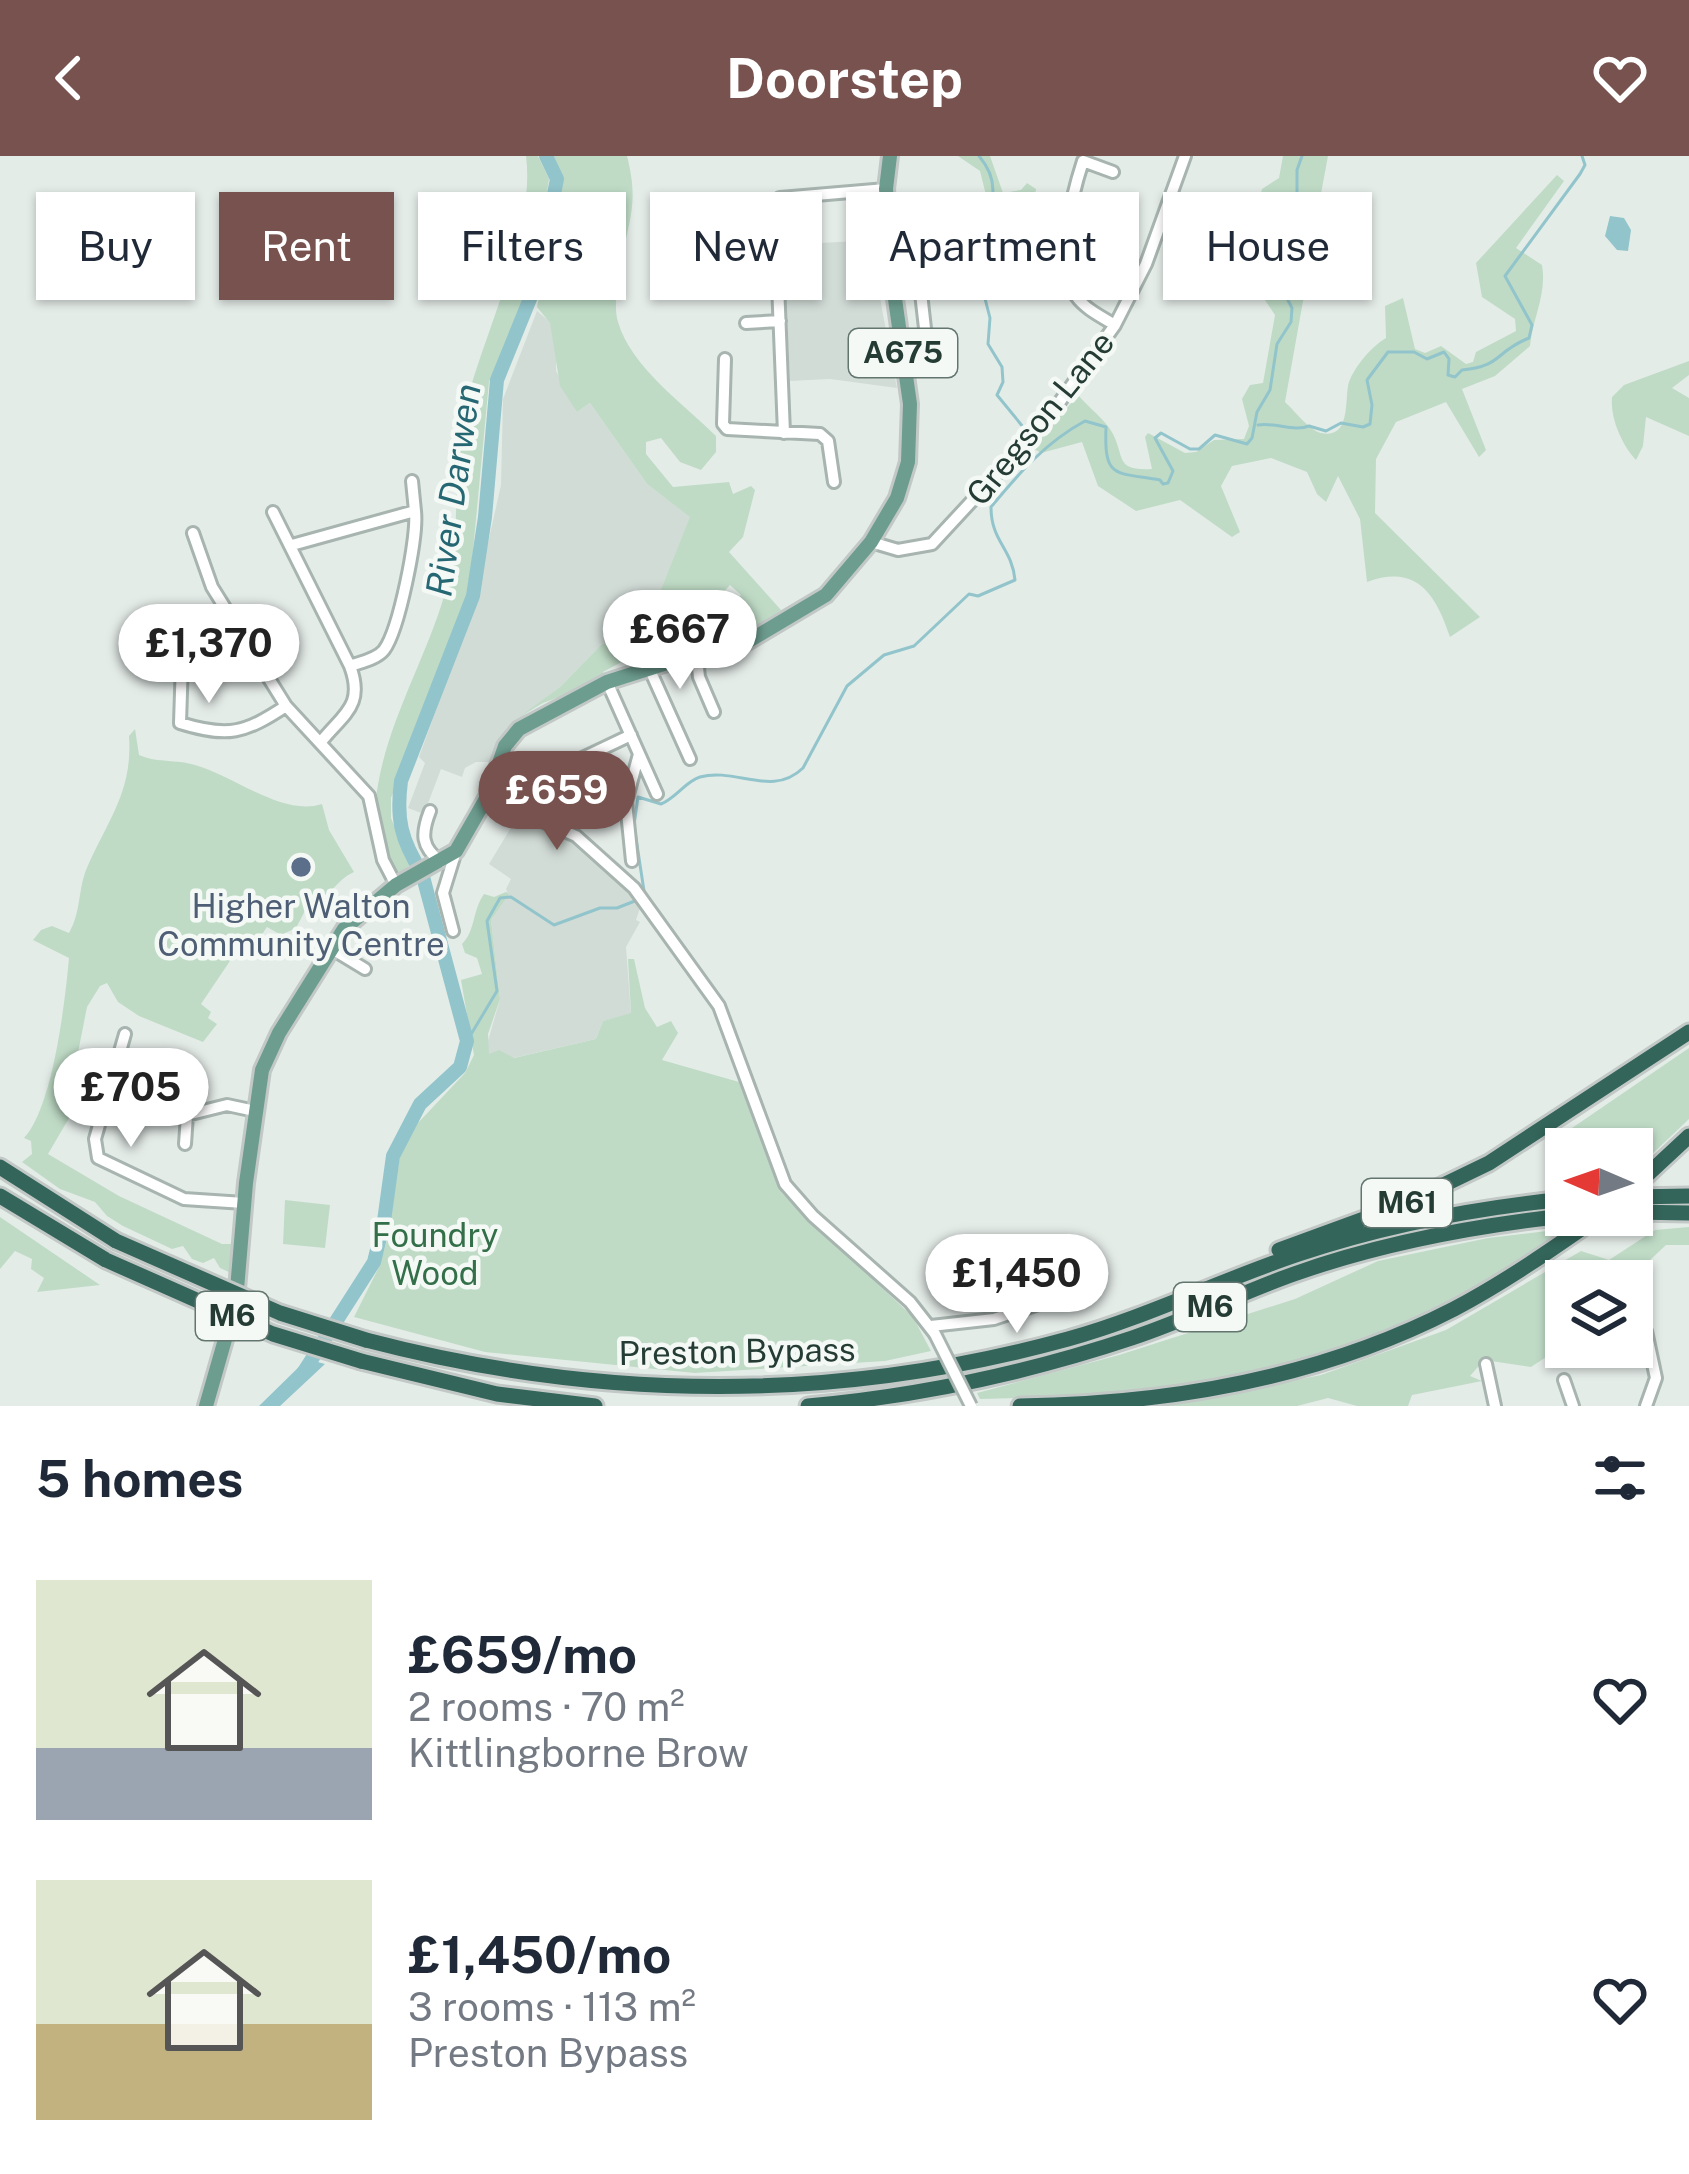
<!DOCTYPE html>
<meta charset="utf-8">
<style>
:root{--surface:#fff;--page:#f2f2f3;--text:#1f2937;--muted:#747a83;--accent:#78524e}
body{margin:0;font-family:"Public Sans",sans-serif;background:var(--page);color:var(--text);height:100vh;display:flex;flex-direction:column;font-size:45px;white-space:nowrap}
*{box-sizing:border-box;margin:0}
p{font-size:39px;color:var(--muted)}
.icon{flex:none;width:66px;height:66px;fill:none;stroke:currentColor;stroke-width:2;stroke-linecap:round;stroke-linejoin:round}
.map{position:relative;height:1250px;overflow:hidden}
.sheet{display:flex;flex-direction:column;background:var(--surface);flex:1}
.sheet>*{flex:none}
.top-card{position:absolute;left:36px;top:36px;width:1617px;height:108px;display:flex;gap:24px}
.needle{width:78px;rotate:272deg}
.controls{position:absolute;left:1545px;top:972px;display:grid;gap:24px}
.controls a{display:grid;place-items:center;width:108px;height:108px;border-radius:0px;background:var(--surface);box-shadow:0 3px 9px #0004;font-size:60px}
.price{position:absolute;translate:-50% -102px;padding:0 27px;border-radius:42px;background:#fff;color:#222;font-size:39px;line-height:78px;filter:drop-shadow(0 3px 6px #0008)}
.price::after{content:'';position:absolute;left:50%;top:72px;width:36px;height:27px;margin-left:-18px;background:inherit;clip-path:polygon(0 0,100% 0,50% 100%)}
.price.on{background:var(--accent);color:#fff}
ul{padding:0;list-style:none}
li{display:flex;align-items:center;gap:36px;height:300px;padding:0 36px}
li span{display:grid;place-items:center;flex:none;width:336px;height:240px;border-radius:0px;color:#555}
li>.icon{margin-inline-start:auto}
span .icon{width:144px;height:144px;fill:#fffc;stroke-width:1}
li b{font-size:51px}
h2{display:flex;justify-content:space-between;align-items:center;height:144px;padding:0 36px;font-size:51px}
.tag{padding:0 42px;border-radius:0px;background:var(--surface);box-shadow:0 3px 9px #0004;font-size:42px;line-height:108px}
.tag.on{background:var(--accent);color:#fff}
header{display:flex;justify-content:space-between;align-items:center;height:156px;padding:0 36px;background:var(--accent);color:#fff;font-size:54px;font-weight:700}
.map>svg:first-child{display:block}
.built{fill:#d2dcd7}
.green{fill:#bfdbc6;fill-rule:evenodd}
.water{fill:#92c4cb}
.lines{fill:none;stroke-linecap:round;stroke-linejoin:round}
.stream{stroke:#92c4cb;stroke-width:3}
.river{stroke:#92c4cb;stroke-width:14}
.minor-casing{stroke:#a7b4af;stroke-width:16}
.major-casing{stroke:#c2c8c6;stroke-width:20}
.highway-casing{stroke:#c2c8c6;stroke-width:21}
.minor{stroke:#fff;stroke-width:10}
.major{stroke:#6d9d8f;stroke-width:14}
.highway{stroke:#34655a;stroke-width:15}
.minor-bridge-casing{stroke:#a7b4af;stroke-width:16;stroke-linecap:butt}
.highway-bridge-casing{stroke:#c2c8c6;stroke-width:21;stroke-linecap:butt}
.minor-bridge{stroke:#fff;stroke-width:10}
.highway-bridge{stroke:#34655a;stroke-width:15}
.service-dot{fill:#5c6f8a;stroke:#f4f9f6;stroke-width:4.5}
.labels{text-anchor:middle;stroke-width:9;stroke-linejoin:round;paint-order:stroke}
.shield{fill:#f4f9f6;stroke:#63756f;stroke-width:3}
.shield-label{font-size:30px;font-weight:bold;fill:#253c35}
.street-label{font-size:33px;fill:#253c35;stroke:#f4f9f6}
.service-label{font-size:33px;fill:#4e5e75;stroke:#f4f9f6}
.park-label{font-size:33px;fill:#336f48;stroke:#f4f9f6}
.water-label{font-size:36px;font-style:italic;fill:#256772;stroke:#f4f9f6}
</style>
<header><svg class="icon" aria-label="back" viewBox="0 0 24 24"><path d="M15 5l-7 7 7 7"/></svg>Doorstep<svg class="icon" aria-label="heart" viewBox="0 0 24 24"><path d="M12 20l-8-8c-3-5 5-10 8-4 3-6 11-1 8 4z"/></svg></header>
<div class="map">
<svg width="1689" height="1250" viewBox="0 0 1689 1250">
<rect width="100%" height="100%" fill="#e4ece8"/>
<path class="built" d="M858,85L859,95H877L881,148L897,232L830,223L790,225L783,89Z
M537,155L550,166L556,193V215L577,256L590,247L647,328L691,361L643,479L602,488L560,531L507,572L490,606H476L465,612L462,621L441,613L424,658L408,652L425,607L419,601L475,445L501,329L503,243Z
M518,660L585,692L641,749L636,764L640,766L626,791L631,858L603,865L596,883L513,902L489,899L486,892L500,843L491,764L508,738L506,733L511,723L489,708Z"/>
<path class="green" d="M526,0H538L549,23L542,71L531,126L489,226L469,437L391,642V662L410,709L400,717L394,715C385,694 373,658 377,635C387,566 426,503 445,437C463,378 451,315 464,256C482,180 536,75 526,0Z
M553,0H627C638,43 631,59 622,101C618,118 613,150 618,166C631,211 684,248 716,280V296L701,314L680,306L661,282L646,286V298L673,331L729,326L733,338L751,330L755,334L743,381L729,396L781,454C740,481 714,491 666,500L664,493L638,497L603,516L605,524L543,547L518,562L560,531L602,488L643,479L690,361L647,328L590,247L577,256L560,230L550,167L537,151L563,22ZM730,429L741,439L738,442L742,447L721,469L706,456Z
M958,0H990L1003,37L1021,34L1027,27L1036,33L1033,53L1025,61L947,76V63L986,39L980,15Z
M1283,0H1328L1315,70L1293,99L1296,119L1305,134L1285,246C1294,254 1309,274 1321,277C1352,284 1344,241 1349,226C1355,210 1372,190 1386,182L1385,150L1403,142L1415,193L1425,197L1441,190L1466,208L1473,206L1476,196L1516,175L1515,163L1482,141L1476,107L1557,19L1564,25L1516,92L1542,109C1547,138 1533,161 1530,190L1495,220L1462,233L1486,294L1479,301L1446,246L1396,266L1376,303L1375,357L1480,461L1450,481C1436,439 1417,407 1367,426L1360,363L1338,320L1326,346L1317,338L1307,316L1271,302L1232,310L1221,330L1240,376L1232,381L1180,344L1136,355L1098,330L1082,286L1041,297L1033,292L1078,239C1088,251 1106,264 1113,278C1125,302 1115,315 1152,313L1145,281L1148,277L1185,297L1196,296L1214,284L1244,283L1249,270L1242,243L1250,229L1263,227L1275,159L1246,116V95L1262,33L1279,22Z
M1689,205V219L1672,232L1689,242V280L1646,261L1643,290L1636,304C1622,289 1610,262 1612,241L1624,229Z
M135,573L139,599C156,607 175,603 195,609C233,619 282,661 322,648L329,674L354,716C335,724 329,745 308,749L296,772L281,779L267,771L246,802L236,796L201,848L211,856L208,862L217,868L203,886L139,860L118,846L107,827L100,830L87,851L70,937L72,957L48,998L119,1040L222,1088H233L231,1117L220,1112L214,1102L203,1107L192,1103L183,1090L172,1093L123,1070L107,1060L95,1046L60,1033L22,1006L32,998L31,985L24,982C53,951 65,846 69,802L33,784L41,774L52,770L69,777C81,756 78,735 86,714C107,665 133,636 129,580Z
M600,609L593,637L598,640L599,648L592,656L538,630L540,625L557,619L562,625Z
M506,736L509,738L491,764L500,843L488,878L489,898L499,894L514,902L596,883L603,865L631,857L628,803H634L645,852L657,871L671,865L678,877L662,904L739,926L782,1037L913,1161L931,1195L885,1205L695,1217L485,1196L354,1161L379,1111L388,1081L400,999L417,968L465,917L474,899L461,824L482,818L477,802L465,797L462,788C476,774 472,755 484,738L494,741Z
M1689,892V963L1647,1003L1617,981L1553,985Z
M285,1044L330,1049L325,1092L283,1088Z
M0,1061L100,1129L37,1136L44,1122L31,1113L32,1103L15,1095L0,1113Z
M1689,1071V1089H1666L1630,1123L1566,1125V1188L1531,1211L1484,1204L1470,1220L1482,1225L1412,1239L1408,1250H1357L1328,1242L1297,1250H1167L1321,1219L1446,1174L1581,1095L1609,1104L1655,1074Z
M1564,1073C1530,1103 1487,1125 1446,1146C1290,1224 1151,1239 980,1243L977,1237L1119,1199L1295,1143L1378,1105L1488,1082Z"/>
<path class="water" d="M1610,60L1624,62L1631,74L1628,95L1617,94L1605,80Z
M307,1203L325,1208L280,1250H259Z"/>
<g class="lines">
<path class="stream" d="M979,0C1001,26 994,48 978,76L985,97L982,131L990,162L988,188L1002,211L1003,226L997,239L1028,277
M1258,269C1275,266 1294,276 1309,270L1326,275L1341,267L1363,271L1370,268L1372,249L1367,224L1388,196H1414L1427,203L1444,196L1449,203L1448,219L1455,221L1462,214C1503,210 1494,196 1529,182L1532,169L1505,120L1580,18L1585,9L1582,0
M644,735L634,669L638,641L661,648C676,642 686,625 700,621C736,611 772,642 803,612L847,530L884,499L914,490L969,438L978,440L1015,424C1012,392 991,386 991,351C1020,316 1046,286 1085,265L1106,271C1104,323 1114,316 1160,324L1163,328L1168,327L1173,315L1155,282L1161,277L1190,293H1199L1215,279L1247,288L1252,282L1257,256L1270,234L1277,188L1291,166L1292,152L1270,110L1289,61L1297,57V14L1302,0
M467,885L497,835L487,765L500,742L511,741L554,769L600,752H617L640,743"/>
<path class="river" d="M303,1217L374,1106L384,1065L393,1000L420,948L460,911L467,885L422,717C401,684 396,663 401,625L473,440L485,361L497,224L536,128L557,23L546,0"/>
<defs>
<path id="minor" d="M1113,16L1083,5C1072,39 1054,108 1076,140C1085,153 1102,161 1115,169
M916,93L927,190
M746,167L780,165
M725,203L723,268L727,273L820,278L828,285L834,326
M784,277L775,53L780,42L886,33
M412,325L415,355
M273,356L350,510C365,550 343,558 320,587
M193,377L212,431L286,550L369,640L383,704L396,729
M871,386L898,394L932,388L1046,265L1115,169L1146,108L1185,0
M292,389L415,355C418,380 399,474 384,494C377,503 361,506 350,510
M192,478L182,505L180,567C228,582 245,577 286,550
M697,502L699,521L714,556
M650,514L690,603
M607,526L657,638
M551,617L631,579
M487,641L576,680L634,732L719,850L785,1028L813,1060L910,1146L935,1178
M430,655C421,678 421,691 441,706
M632,705L626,646L639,598
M453,775L443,737L456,695
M332,793L365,813
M125,878L95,983L98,1002L184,1043L244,1047
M182,907L174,933L187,959L227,949L255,955
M185,988L187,959
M931,1170L994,1163L1089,1131
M1632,1178L1646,1175L1656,1222L1646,1250
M1486,1208L1495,1250
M1564,1224L1573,1250"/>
<path id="major" d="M206,1250L236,1145L246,1027L262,914L279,877L344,773L396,729L456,695L487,641L505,590L519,573L607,526L673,505L737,492L826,439L871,386L897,342L908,306L910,248L894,136L886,33L890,0"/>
<path id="highway" d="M0,1011L116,1085
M1632,1033L1689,980
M0,1040L106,1104
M1632,1041L1689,1040
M1632,1056L1689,1057
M1279,1094L1402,1049L1489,1007L1689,876
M366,1184C599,1245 835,1247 1068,1183C1147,1161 1221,1124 1299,1098C1386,1069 1475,1052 1566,1043
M361,1205L497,1238L595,1250
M808,1250C918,1240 1027,1217 1132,1182C1187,1164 1240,1137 1294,1118C1384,1086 1479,1069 1573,1059
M1020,1250C1170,1248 1320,1222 1454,1153C1505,1126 1554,1092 1601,1059"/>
</defs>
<use href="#minor" class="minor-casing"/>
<use href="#major" class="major-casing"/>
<use href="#highway" class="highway-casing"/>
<use href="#minor" class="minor"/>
<use href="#major" class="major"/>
<use href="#highway" class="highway"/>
<defs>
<path id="minor-bridge" d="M935,1178L971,1250"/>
<path id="highway-bridge" d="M116,1085L280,1157L366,1184
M106,1104L273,1178L361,1205"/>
</defs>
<use href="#minor-bridge" class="minor-bridge-casing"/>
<use href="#highway-bridge" class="highway-bridge-casing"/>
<use href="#minor-bridge" class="minor-bridge"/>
<use href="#highway-bridge" class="highway-bridge"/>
</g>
<circle class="service-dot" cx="301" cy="711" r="12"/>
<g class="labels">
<g class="shield">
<rect x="849" y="173" width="108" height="48" rx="9"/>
<rect x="1362" y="1023" width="90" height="48" rx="9"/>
<rect x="1174" y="1127" width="72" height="48" rx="9"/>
<rect x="196" y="1136" width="72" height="48" rx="9"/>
</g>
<g class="shield-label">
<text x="903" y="207">A675</text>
<text x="1407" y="1057">M61</text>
<text x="1210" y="1161">M6</text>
<text x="232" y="1170">M6</text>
</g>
<g class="street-label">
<text transform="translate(1040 262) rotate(-51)" y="12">Gregson Lane</text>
<text transform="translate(737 1195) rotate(-1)" y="12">Preston Bypass</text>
</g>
<g class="service-label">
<text x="301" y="762">Higher Walton<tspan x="301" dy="38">Community Centre</tspan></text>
</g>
<g class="park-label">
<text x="435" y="1091">Foundry<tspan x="435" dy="38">Wood</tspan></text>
</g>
<g class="water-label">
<text transform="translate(453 334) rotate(-82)" y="13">River Darwen</text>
</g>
</g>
</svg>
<div class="controls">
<a><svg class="needle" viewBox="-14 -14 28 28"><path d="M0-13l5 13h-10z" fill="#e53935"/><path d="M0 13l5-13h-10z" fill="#747a83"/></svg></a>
<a><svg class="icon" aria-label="layers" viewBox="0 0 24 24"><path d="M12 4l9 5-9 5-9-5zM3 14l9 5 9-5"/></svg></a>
</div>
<b class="price" style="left:680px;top:536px">£667</b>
<b class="price" style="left:209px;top:550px">£1,370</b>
<b class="price on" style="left:557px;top:697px">£659</b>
<b class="price" style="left:131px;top:994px">£705</b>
<b class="price" style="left:1017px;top:1180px">£1,450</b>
<div class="top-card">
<a class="tag">Buy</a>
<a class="tag on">Rent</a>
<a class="tag">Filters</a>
<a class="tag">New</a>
<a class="tag">Apartment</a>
<a class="tag">House</a>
</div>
</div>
<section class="sheet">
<h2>5 homes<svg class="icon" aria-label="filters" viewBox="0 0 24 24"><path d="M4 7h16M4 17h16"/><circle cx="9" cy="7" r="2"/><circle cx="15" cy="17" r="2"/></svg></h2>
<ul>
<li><span style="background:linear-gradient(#dfe7d0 70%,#9aa5b1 0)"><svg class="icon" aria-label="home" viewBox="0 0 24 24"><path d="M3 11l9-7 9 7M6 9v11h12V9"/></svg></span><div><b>£659/mo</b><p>2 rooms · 70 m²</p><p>Kittlingborne Brow</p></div><svg class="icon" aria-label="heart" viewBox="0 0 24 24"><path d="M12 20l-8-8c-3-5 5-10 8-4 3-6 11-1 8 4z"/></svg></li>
<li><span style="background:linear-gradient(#dfe7d0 60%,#c2b280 0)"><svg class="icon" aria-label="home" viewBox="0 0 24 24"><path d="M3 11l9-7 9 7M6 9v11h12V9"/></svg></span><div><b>£1,450/mo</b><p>3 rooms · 113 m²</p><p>Preston Bypass</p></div><svg class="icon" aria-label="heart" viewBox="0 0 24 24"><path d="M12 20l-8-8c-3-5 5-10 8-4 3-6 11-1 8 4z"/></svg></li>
</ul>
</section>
